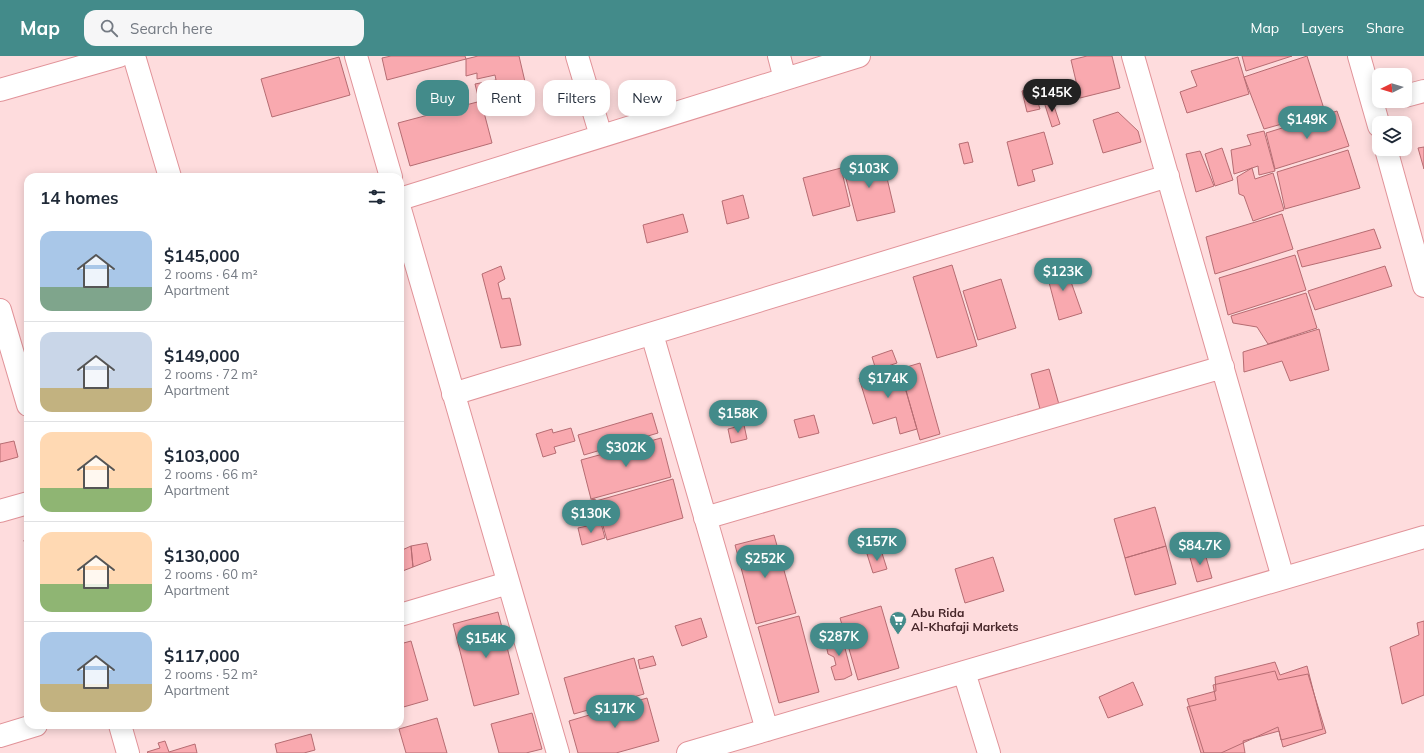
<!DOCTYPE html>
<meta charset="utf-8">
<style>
:root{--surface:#fff;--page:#f6f6f7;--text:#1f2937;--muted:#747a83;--line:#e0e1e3;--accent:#438b8a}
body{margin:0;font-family:Mulish,sans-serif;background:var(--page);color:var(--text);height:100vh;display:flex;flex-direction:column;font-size:15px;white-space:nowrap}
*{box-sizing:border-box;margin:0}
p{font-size:13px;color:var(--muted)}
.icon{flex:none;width:22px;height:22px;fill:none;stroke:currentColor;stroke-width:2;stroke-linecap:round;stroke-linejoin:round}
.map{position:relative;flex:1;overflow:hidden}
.side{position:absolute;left:24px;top:117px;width:380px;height:556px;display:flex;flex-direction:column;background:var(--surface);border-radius:12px;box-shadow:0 2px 10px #0003}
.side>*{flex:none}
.hud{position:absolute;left:416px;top:24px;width:380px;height:36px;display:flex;gap:8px}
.needle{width:26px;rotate:265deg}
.buttons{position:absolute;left:1372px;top:12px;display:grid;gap:8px}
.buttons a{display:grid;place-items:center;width:40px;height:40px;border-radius:8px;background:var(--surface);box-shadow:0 2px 10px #0003;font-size:20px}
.price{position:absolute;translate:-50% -34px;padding:0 9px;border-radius:14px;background:var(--accent);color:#fff;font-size:13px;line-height:26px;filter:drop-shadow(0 1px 2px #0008)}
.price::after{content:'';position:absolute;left:50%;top:24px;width:12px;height:9px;margin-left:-6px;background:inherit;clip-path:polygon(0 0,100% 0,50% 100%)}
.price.active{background:#222;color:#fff}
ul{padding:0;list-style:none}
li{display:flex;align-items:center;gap:12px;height:100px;padding:0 16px}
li+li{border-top:1px solid var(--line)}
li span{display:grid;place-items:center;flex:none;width:112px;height:80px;border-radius:12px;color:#555}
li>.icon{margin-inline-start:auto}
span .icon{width:48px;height:48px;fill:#fffc;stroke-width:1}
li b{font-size:17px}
h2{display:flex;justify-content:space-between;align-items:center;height:48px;padding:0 16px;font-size:17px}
.chip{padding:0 14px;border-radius:12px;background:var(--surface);box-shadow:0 2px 10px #0003;font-size:14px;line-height:36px}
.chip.active{background:var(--accent);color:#fff}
header{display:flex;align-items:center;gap:24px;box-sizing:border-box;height:56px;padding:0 20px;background:var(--accent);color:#fff}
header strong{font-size:19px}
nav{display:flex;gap:22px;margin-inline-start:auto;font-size:14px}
.search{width:280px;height:36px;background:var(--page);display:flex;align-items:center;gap:10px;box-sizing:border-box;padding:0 14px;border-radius:12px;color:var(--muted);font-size:15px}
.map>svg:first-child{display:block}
.building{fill:#f9a9af;stroke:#b66c72}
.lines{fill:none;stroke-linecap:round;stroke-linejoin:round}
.minor-casing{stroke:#e19399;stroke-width:24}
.minor{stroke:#fff;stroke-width:22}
.labels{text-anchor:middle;stroke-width:3.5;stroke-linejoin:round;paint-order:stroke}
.poi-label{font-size:12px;font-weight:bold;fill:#47272a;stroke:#fedcdd;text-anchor:start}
</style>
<header>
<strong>Map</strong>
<div class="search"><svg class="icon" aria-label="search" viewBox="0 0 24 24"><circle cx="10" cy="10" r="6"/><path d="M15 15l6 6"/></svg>Search here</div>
<nav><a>Map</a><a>Layers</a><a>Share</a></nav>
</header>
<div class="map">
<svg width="1424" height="697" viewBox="0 0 1424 697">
<rect width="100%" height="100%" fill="#fedcdd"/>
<path class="building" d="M391,0H465L466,3L387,24L382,2Z
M478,0H519L526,30L478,40L475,28L496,24L495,19L477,23V17L466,20V3Z
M1087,0H1112L1120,32L1080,42L1071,4Z
M1242,0H1292L1246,15Z
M1307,0L1325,56L1264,73L1244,21Z
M339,1L350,39L272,61L261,23Z
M1238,1L1249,38L1187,57L1180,36L1197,30L1191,15Z
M1033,31L1040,53L1027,56L1022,35Z
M1052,44L1060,68L1052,71L1044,46Z
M481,45L492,87L410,110L398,67Z
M1337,55L1349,90L1275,113L1266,77Z
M1118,56L1138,75L1141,86L1103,97L1093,64Z
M1264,75L1275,115L1259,119L1258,110L1234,118L1231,94L1251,89L1247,79Z
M1044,76L1053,108L1032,114L1035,125L1018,130L1007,86Z
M968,86L973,106L964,108L959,88Z
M1424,91V113L1418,92Z
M1222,92L1233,124L1215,130L1205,98Z
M1348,94L1360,132L1285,153L1277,116Z
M1200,95L1214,130L1196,136L1186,98Z
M882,101L895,156L857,165L843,111Z
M841,112L850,150L813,160L803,122Z
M1252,112L1255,123L1273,117L1284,154L1253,165L1244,140L1239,138L1237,121Z
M743,139L749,162L727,168L722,145Z
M683,158L688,176L647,187L643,169Z
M1282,158L1293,193L1215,218L1206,181Z
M1374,173L1381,192L1302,211L1297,195Z
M1295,199L1306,234L1228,259L1219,222Z
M1064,206L1082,257L1059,264L1046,215Z
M952,209L977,290L937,302L913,221Z
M501,210L505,223L498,227L502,243L510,242L521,289L501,292L482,218Z
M1385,210L1392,230L1315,254L1308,235Z
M1001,223L1016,272L978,284L963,235Z
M1306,237L1317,272L1268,288L1257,271L1233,267L1231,260Z
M1319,273L1329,314L1290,325L1282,305L1244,316L1243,296Z
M892,294L897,307L876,314L872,301Z
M920,307L940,378L920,384L900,313Z
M899,311L917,373L900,378L896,361L873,368L859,322Z
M1049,313L1060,352L1041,357L1031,318Z
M652,357L658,377L584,399L578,379Z
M814,359L819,377L799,382L794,364Z
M744,369L747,383L731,387L728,373Z
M571,372L575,385L554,391L556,397L543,401L536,378L552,373L553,377Z
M661,382L671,421L591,443L581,404Z
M14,385L18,401L0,406V388Z
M673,423L683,462L607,484L596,445Z
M595,443L598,459L576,464L572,449Z
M1155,451L1166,490L1125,502L1114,463Z
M601,467L605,482L582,489L578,472Z
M774,479L796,557L756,568L735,489Z
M28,483V504L24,484Z
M427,487L431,504L413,511L411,490Z
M411,490L413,511L400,516V495Z
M1166,490L1176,528L1135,539L1125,502Z
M881,494L887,513L873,517L867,498Z
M1204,494L1212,522L1197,526L1189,498Z
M993,501L1004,535L965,547L955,513Z
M881,550L899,612L858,624L840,562Z
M498,556L519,638L474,650L453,568Z
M799,560L819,636L779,647L758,571Z
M701,562L707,581L682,590L675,570Z
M1424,565V639L1402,648L1390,591L1419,579L1417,567Z
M841,577L852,619L844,623L835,624L831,611L836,609L834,601L828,598L825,584Z
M411,585L428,644L400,652V588Z
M653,600L656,609L640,613L638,604Z
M634,602L644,638L574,658L564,622Z
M1275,606L1280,619L1307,610L1323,673L1281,684L1278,671L1221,697H1204L1187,643L1216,635L1215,621Z
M1275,615L1278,624L1308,618L1326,677L1283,691L1279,675L1243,685L1245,697H1201L1187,651L1216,644L1213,629Z
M1133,626L1143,649L1108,662L1099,641Z
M647,642L659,685L616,697H578L569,665Z
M532,657L542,693L526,697H499L491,668Z
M437,662L447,697H406L399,673Z
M311,678L315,694L304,697H277L275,688Z
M165,685L169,696L195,688L197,697H148L147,696L160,692L158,687Z"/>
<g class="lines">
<defs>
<path id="minor" d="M134,0L170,121
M356,0L391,121
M577,0L601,80
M779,0L785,23
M1133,0L1283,522
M1359,0L1379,70
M0,34L119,0
M1405,40L1424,35
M1386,93L1424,230
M400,143L859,0
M400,153L558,697
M0,254L28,349
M652,278L767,674
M453,338L1168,120
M0,455L28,447
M705,462L1223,311
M400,559L508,527
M964,616L989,697
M120,669L128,697
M0,680L36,669
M688,697L1424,481"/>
</defs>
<use href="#minor" class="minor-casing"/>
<use href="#minor" class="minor"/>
</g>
<defs>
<symbol id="supermarket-pin" viewBox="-11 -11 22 30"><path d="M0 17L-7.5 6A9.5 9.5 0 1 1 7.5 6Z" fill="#438b8a" stroke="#fedcdd"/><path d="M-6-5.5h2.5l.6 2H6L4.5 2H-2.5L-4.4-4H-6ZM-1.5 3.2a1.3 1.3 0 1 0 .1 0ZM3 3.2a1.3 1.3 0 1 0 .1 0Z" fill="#fff"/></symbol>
</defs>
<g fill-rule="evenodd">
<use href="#supermarket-pin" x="888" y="554" width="20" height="27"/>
</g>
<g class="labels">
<g class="poi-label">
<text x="911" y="561">Abu Rida<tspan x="911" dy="14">Al-Khafaji Markets</tspan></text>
</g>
</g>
</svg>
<div class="buttons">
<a><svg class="needle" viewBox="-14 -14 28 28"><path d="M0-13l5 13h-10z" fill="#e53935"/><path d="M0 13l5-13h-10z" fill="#747a83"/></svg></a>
<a><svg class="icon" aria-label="layers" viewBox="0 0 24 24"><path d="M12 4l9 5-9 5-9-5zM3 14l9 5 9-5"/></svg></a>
</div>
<b class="price active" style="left:1052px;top:57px">$145K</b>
<b class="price" style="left:1307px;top:84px">$149K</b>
<b class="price" style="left:869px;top:133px">$103K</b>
<b class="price" style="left:1063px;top:236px">$123K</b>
<b class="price" style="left:888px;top:343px">$174K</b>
<b class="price" style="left:738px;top:378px">$158K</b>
<b class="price" style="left:626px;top:412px">$302K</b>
<b class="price" style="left:591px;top:478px">$130K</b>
<b class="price" style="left:877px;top:506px">$157K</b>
<b class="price" style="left:1200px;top:510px">$84.7K</b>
<b class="price" style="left:765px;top:523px">$252K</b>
<b class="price" style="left:839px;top:601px">$287K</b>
<b class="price" style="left:486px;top:603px">$154K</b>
<b class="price" style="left:615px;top:673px">$117K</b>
<div class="hud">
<a class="chip active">Buy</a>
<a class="chip">Rent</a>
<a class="chip">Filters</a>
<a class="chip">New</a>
</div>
<section class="side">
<h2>14 homes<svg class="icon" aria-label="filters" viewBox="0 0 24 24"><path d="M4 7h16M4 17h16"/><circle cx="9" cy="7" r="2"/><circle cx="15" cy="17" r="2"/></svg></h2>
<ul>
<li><span style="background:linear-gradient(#a9c7e8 70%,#7fa58c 0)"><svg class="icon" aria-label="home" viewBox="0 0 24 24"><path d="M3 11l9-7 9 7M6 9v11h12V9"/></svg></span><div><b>$145,000</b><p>2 rooms · 64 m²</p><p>Apartment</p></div></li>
<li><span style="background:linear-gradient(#c9d6e8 70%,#c2b280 0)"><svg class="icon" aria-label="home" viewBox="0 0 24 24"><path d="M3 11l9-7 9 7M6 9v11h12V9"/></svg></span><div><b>$149,000</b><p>2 rooms · 72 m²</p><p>Apartment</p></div></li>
<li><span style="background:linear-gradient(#ffd9b3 70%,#8fb573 0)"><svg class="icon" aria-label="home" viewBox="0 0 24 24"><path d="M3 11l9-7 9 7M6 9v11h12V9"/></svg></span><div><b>$103,000</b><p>2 rooms · 66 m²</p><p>Apartment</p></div></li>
<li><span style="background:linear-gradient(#ffd9b3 65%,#8fb573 0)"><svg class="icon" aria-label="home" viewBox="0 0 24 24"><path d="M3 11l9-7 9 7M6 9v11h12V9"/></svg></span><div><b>$130,000</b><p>2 rooms · 60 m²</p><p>Apartment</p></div></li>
<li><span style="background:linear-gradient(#a9c7e8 65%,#c2b280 0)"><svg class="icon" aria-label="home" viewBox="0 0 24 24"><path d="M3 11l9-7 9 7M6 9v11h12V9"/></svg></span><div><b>$117,000</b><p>2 rooms · 52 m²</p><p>Apartment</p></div></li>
</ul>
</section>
</div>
